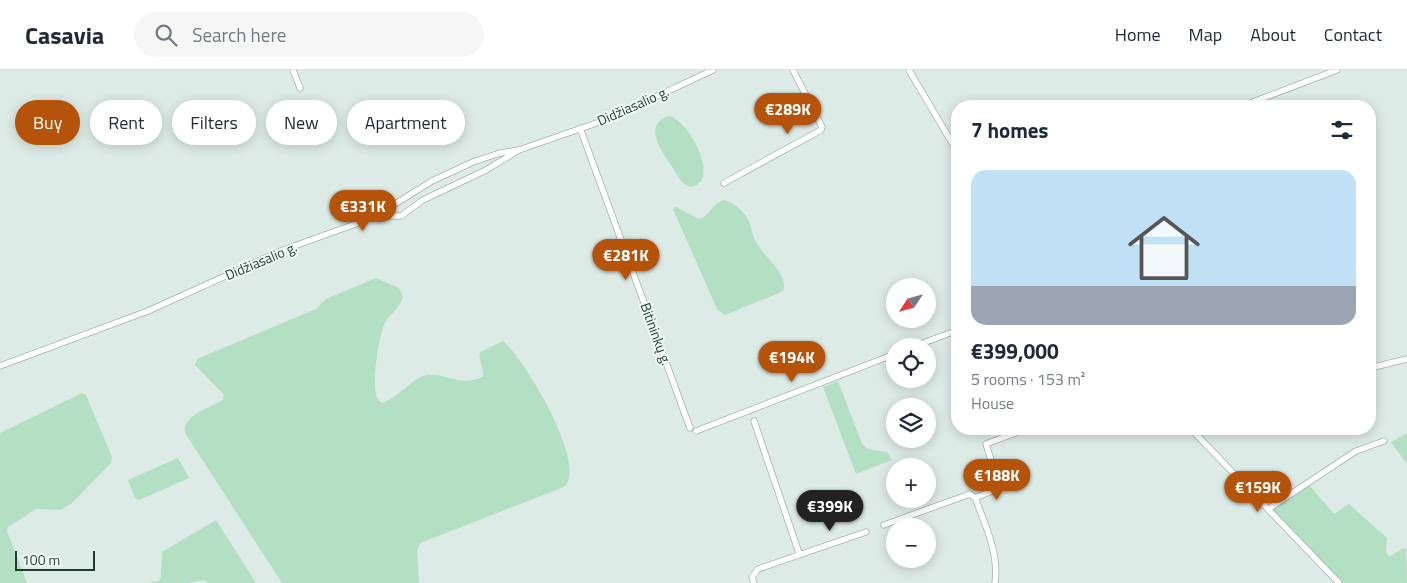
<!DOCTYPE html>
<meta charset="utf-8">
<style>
:root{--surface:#fff;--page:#f6f6f7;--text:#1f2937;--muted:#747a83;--line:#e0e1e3;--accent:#b45309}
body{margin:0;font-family:"Titillium Web",sans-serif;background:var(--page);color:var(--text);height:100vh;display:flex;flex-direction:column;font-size:19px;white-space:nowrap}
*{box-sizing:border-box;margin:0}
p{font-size:16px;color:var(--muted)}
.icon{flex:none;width:28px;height:28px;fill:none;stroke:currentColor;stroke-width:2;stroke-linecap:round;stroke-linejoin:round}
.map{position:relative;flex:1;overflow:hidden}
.drawer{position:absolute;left:951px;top:30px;width:425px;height:335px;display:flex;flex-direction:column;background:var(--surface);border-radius:20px;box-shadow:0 2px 12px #0003}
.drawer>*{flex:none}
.banner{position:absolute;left:15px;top:30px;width:475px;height:45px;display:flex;gap:10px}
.needle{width:32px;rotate:234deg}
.tools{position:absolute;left:886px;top:208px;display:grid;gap:10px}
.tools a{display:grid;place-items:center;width:50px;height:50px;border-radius:50%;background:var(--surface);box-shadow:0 2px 12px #0003;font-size:25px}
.scale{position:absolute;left:15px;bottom:12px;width:80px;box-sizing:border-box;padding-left:5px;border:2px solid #1d3c36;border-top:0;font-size:14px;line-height:18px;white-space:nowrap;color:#1d3c36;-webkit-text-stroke:4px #eef7f3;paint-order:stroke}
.price{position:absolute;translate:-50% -42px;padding:0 11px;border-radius:18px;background:var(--accent);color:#fff;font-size:16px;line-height:32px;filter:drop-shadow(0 1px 2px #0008)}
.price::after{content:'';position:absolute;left:50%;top:30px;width:15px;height:11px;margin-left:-8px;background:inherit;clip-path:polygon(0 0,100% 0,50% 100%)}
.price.selected{background:#222;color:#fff}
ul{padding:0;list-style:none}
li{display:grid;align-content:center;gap:10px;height:265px;padding:0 20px}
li+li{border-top:1px solid var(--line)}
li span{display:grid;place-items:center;height:155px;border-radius:15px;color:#555}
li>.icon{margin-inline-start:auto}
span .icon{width:90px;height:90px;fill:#fffc;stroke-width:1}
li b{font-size:21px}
h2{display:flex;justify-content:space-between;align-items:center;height:60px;padding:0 20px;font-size:21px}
.tag{padding:0 18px;border-radius:22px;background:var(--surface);box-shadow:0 2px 12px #0003;font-size:18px;line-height:45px}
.tag.selected{background:var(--accent);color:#fff}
header{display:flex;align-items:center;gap:30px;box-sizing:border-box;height:70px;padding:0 25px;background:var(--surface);border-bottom:1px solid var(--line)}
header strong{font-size:24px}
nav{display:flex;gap:28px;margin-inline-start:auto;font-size:18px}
.search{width:350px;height:45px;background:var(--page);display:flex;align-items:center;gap:12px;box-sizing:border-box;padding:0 18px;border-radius:28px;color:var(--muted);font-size:19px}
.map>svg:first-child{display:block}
.green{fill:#b3dfc2}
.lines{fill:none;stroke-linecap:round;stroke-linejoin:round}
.minor-casing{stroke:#a0b3ae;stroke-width:7}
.minor{stroke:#fff;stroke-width:5.5}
.labels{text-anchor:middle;stroke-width:4;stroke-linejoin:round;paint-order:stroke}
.street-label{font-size:14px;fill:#1d3c36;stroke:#eef7f3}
</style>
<header>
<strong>Casavia</strong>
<div class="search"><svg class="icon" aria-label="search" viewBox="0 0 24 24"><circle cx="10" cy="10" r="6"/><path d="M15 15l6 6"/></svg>Search here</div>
<nav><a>Home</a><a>Map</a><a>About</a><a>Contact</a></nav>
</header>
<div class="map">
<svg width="1407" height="513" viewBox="0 0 1407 513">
<rect width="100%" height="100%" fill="#ddebe6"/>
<path class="green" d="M669,46C687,49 716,101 698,114C695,116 691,118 688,116C681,114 677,104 673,98C663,83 641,55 669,46Z
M723,130C731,131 740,138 745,145C751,152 751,161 755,170C762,186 787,201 784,220L779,223L725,245L717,239L673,139L676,137L699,149C710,146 711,135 723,130Z
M376,208L399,218L403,227C399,238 394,241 387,249C379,260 371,315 377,327C378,330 380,331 382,333C397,329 407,313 421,307C442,298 460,320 483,306C484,297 478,290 480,282L503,271C524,288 589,396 564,417L420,473L417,481L419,513H282L185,363C182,345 210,338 223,330L224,325L195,295L197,289L316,239L326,229Z
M838,311L862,374L868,379L887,382L892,390L856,404L823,317Z
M82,323L86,325L112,387L111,393L71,434L60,440L36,439L8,457L7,461L27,513H0V363Z
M1407,363V394L1391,372Z
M178,388L189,408L139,430L135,428L128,410Z
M1309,415L1334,444L1349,434L1387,468L1386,482L1389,487L1404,478L1406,479L1407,513H1344L1272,440Z
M216,450L256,513H208L204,510L187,513H147L159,511L161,507L162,482Z"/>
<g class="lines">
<defs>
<path id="minor" d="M293,0L300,18
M909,0L958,83
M1242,36L1337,0
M580,58L690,358
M724,113L821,60L822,57L793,0
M382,142L387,146H401L423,130L486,100L519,80
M915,276L958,260
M0,296L148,241L283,180L361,152L382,142L432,111L473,92L500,83L519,80L608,49L713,0
M1370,298L1407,289
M754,351L799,483
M1191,359L1339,513
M696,361L895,284
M1268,439L1356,381L1384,371
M884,455L970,424L976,429
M754,513L752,507L758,499L866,462
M995,513C999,484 986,457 976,430L977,427L1000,418L986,374L1026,359"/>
</defs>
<use href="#minor" class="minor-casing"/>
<use href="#minor" class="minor"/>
</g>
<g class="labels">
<g class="street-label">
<text transform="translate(633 36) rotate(-24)" y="5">Didžiasalio g.</text>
<text transform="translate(261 191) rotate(-23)" y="5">Didžiasalio g.</text>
<text transform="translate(656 264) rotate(70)" y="5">Bitininkų g.</text>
</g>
</g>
</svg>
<div class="tools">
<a><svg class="needle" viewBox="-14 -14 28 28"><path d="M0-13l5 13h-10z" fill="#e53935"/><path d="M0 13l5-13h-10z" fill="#747a83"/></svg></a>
<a><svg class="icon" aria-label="locate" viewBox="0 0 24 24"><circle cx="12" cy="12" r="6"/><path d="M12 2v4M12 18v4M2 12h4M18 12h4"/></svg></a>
<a><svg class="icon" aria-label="layers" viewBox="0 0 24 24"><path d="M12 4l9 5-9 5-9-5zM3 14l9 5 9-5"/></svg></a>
<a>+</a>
<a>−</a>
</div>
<div class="scale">100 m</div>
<b class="price" style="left:788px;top:65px">€289K</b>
<b class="price" style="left:363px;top:162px">€331K</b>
<b class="price" style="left:626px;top:211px">€281K</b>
<b class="price" style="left:792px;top:313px">€194K</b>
<b class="price" style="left:997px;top:431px">€188K</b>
<b class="price" style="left:1258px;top:443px">€159K</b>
<b class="price selected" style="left:830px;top:462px">€399K</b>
<div class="banner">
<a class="tag selected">Buy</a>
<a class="tag">Rent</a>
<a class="tag">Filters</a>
<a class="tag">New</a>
<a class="tag">Apartment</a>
</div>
<section class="drawer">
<h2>7 homes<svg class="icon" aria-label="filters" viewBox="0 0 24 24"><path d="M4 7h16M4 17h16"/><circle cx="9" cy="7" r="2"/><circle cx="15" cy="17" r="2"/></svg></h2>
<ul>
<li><span style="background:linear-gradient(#bfe0f5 75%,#9aa5b1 0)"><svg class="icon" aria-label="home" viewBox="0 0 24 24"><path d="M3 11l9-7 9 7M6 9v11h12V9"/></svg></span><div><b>€399,000</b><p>5 rooms · 153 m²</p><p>House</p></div></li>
</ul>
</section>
</div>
